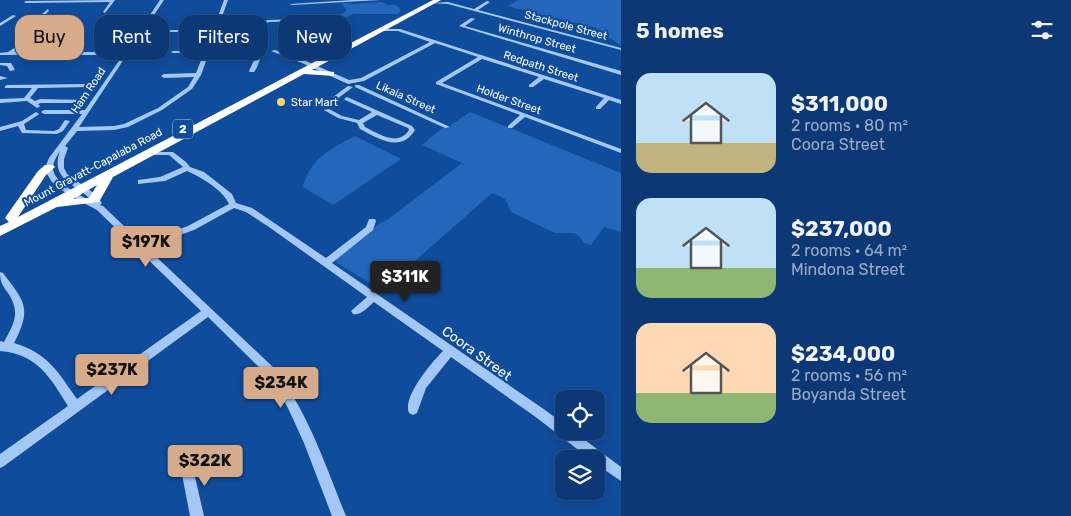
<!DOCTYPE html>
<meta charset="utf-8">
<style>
:root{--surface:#0c3975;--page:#1a447d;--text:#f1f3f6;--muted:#9aacc5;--line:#2c5387;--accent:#d6ab8b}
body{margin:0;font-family:Rubik,sans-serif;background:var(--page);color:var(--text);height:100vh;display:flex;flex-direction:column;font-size:19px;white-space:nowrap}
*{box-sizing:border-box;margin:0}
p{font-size:16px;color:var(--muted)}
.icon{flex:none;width:28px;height:28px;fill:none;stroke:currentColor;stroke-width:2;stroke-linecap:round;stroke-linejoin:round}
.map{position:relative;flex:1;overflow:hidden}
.drawer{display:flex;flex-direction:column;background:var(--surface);width:450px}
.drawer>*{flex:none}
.top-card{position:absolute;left:15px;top:15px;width:475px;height:45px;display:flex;gap:10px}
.controls{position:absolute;left:555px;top:390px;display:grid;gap:10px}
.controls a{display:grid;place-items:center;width:50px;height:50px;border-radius:10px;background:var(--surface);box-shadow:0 2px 8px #0003,0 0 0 1px var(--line);font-size:25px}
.price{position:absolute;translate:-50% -42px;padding:0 11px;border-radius:5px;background:var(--accent);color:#111;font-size:16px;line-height:32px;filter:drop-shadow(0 1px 2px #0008)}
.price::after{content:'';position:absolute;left:50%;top:30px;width:15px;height:11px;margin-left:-8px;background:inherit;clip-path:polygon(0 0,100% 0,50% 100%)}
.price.current{background:#222;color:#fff}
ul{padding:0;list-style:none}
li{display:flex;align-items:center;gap:15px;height:125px;padding:0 15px}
li span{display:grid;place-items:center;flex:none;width:140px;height:100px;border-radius:15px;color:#555}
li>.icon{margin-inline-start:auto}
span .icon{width:60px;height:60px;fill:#fffc;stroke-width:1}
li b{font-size:21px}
h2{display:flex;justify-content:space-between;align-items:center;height:60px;padding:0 15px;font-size:21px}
.chip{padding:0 18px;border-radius:15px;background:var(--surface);box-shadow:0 2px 8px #0003,0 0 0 1px var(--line);font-size:18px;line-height:45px}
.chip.current{background:var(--accent);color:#111}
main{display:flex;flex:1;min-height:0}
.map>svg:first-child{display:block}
.green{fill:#2366ba}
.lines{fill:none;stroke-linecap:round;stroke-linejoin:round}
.minor{fill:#a4c8f5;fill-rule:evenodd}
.highway{fill:#fff;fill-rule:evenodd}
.poi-dot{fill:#ffd468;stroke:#104c9c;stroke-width:2}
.labels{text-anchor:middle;stroke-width:4;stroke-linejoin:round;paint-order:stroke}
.far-street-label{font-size:11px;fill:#fff;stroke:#104c9c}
.far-poi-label{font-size:11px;fill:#fff;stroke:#104c9c;text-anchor:start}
.shield{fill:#104c9c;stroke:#b7c9e1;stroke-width:1}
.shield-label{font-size:12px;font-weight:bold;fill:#fff}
.street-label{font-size:14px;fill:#fff;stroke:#104c9c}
</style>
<main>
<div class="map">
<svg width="621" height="516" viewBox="0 0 621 516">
<rect width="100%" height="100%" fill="#104c9c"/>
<path class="green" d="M518,0H621V46L596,28L507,6Z
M341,2L354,4L382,2L387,5H395L400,8L399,10L401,11L397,14H353L326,27L325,21H308L325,20V14H341L347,11Z
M470,112L621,173V232L604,227L591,245L584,243L579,236L574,233H555L511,212L505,199L492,193L382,290L337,263L336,259L380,223L387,220L462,163L422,145L442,128L451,127V125Z
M355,136L401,159L333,205L303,187C310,158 332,148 355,136Z"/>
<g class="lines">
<path class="minor" d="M115,0L105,13L103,12L110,2L26,3L24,2L26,1Z
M160,0H164L144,30H213L224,0H228L201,75L192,89L162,110L128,127L114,130L77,131L65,146L68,148L64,159V168L67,174L95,194L102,203L100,205L103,206L144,245L171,232L188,226L229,204C223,190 201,177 187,171L165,181L138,184V180L160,177L183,167L169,155H147L146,154L149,152H173L186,162L190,167L204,172L232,194L236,203L252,208L326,258L366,227L369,219H375L376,221L373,230L332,263L545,410L564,424V431H573L621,467V481L596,464V459H590L537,418L451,357L426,388L417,413L413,415L409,413C402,397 432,362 443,351L374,302C368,307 361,316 353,314L351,311L367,297L269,227L246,212L234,208L194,230L177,236L149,250L274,368C308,412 325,464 346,516H332L304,443L288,408L278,391L266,374L208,317L4,466L0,468V454L68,406C50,377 37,354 0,351V341L4,342C14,323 21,313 8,293C2,285 0,281 0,272L3,273C25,302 32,308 14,343C48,353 58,372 77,399L201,311L97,210L67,194L52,182L47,174L45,168L49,158L82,114H44L41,112L44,110H85L123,55H0V53L8,52L25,41V40L18,36V34L48,9L49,11L23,35L29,38V43L14,52H125ZM142,32H212L205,51H173L171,52L173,53H204L196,73L164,74L161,76L164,78L194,77L188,87L158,108L124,124L114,126L79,127ZM60,151C49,181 78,184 93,202C81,196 51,182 53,166C54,160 57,156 60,151Z
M352,0H380L292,5L290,4Z
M487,1L490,2L478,10L621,48V50L448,4L430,3L448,2L474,9Z
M13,15L16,16L0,26V23Z
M471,18L475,19L465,26L621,71V75L459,26Z
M304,19L302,21L269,22L265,24L262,44L266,48L262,49L258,44L261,22L268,20Z
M382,29H400L621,100V104L609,100L600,109H596V107L604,98L544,79L533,87H529V85L539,77L482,59L442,83L621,149V153L525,117L512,128H508V126L520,115L436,84V82L478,57L435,43L364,81L348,84L302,63L271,51L275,50L306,61L349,80L361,78L430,42L398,31H380Z
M260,51L264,52C259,58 259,66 254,72H250L249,71L256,56Z
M0,63H11L15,70L10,71L7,66L0,65Z
M0,76L8,78L0,80Z
M87,84L90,86L89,87L38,88L30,98L35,101L40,99L85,100V102L83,103H41L38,104L40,106L39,107L37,108L27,101L0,103V99L24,98L32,88H5V86L7,85Z
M355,85H359L450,127L445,128L355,87Z
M348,86L353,87L337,99H333V97Z
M347,97L412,126L415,130C401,153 379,139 360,129L357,123L338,118L324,110L329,109L342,116L359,120L372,112L345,100L344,99ZM377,115L408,128L409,130C398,147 379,134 365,127L363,123Z
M36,112L39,114L38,115L24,124L26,130L54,131L59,129L65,120L70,121L63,131L57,134L22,133L18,126L0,131V127L22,121Z
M186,458L190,460L192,464L204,516H190L180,464L182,460Z"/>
<path class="highway" d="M433,0H441L312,70L334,72V76L304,74L113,177L99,202L57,207L0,236V226L9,222L5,218L7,215L38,171L45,165H53L55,167L46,175L18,217L318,60H289V56H320L324,57ZM97,185L89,198L73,199Z"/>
</g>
<circle class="poi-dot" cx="281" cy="102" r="5"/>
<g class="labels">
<g class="far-street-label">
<text transform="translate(566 25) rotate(15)" y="4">Stackpole Street</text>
<text transform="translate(537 38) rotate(16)" y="4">Winthrop Street</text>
<text transform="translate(541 66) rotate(18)" y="4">Redpath Street</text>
<text transform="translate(88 90) rotate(-56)" y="4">Ham Road</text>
<text transform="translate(406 97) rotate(24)" y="4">Likala Street</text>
<text transform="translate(509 99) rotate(20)" y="4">Holder Street</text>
<text transform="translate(93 167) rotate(-28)" y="4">Mount Gravatt-Capalaba Road</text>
</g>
<g class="far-poi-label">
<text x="291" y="106">Star Mart</text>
</g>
<rect class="shield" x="173" y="119.5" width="20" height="19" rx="4"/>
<g class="shield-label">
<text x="183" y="133">2</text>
</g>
<g class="street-label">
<text transform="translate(477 353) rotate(36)" y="5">Coora Street</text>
</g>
</g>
</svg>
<div class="controls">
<a><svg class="icon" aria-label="locate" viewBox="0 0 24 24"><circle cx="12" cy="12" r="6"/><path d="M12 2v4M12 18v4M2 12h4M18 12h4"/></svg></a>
<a><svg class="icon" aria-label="layers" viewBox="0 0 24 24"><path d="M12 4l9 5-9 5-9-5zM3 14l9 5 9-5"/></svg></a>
</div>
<b class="price" style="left:146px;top:268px">$197K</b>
<b class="price current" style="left:405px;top:303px">$311K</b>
<b class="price" style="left:112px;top:396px">$237K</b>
<b class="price" style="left:281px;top:409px">$234K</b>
<b class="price" style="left:205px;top:487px">$322K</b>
<div class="top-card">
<a class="chip current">Buy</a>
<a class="chip">Rent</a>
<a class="chip">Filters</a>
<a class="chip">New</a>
</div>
</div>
<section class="drawer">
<h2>5 homes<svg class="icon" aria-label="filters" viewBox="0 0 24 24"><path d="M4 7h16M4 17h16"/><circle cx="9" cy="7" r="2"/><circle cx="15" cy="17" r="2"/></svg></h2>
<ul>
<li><span style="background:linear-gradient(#bfe0f5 70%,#c2b280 0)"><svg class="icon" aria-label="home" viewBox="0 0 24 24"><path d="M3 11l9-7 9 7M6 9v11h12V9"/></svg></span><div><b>$311,000</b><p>2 rooms · 80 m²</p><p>Coora Street</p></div></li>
<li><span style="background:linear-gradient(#bfe0f5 70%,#8fb573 0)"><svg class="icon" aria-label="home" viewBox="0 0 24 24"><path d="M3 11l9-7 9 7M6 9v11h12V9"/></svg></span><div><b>$237,000</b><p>2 rooms · 64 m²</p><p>Mindona Street</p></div></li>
<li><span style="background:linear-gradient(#ffd9b3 70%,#8fb573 0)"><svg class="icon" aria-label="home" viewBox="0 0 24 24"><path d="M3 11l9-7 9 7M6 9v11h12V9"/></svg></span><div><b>$234,000</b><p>2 rooms · 56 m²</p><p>Boyanda Street</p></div></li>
</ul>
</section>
</main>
